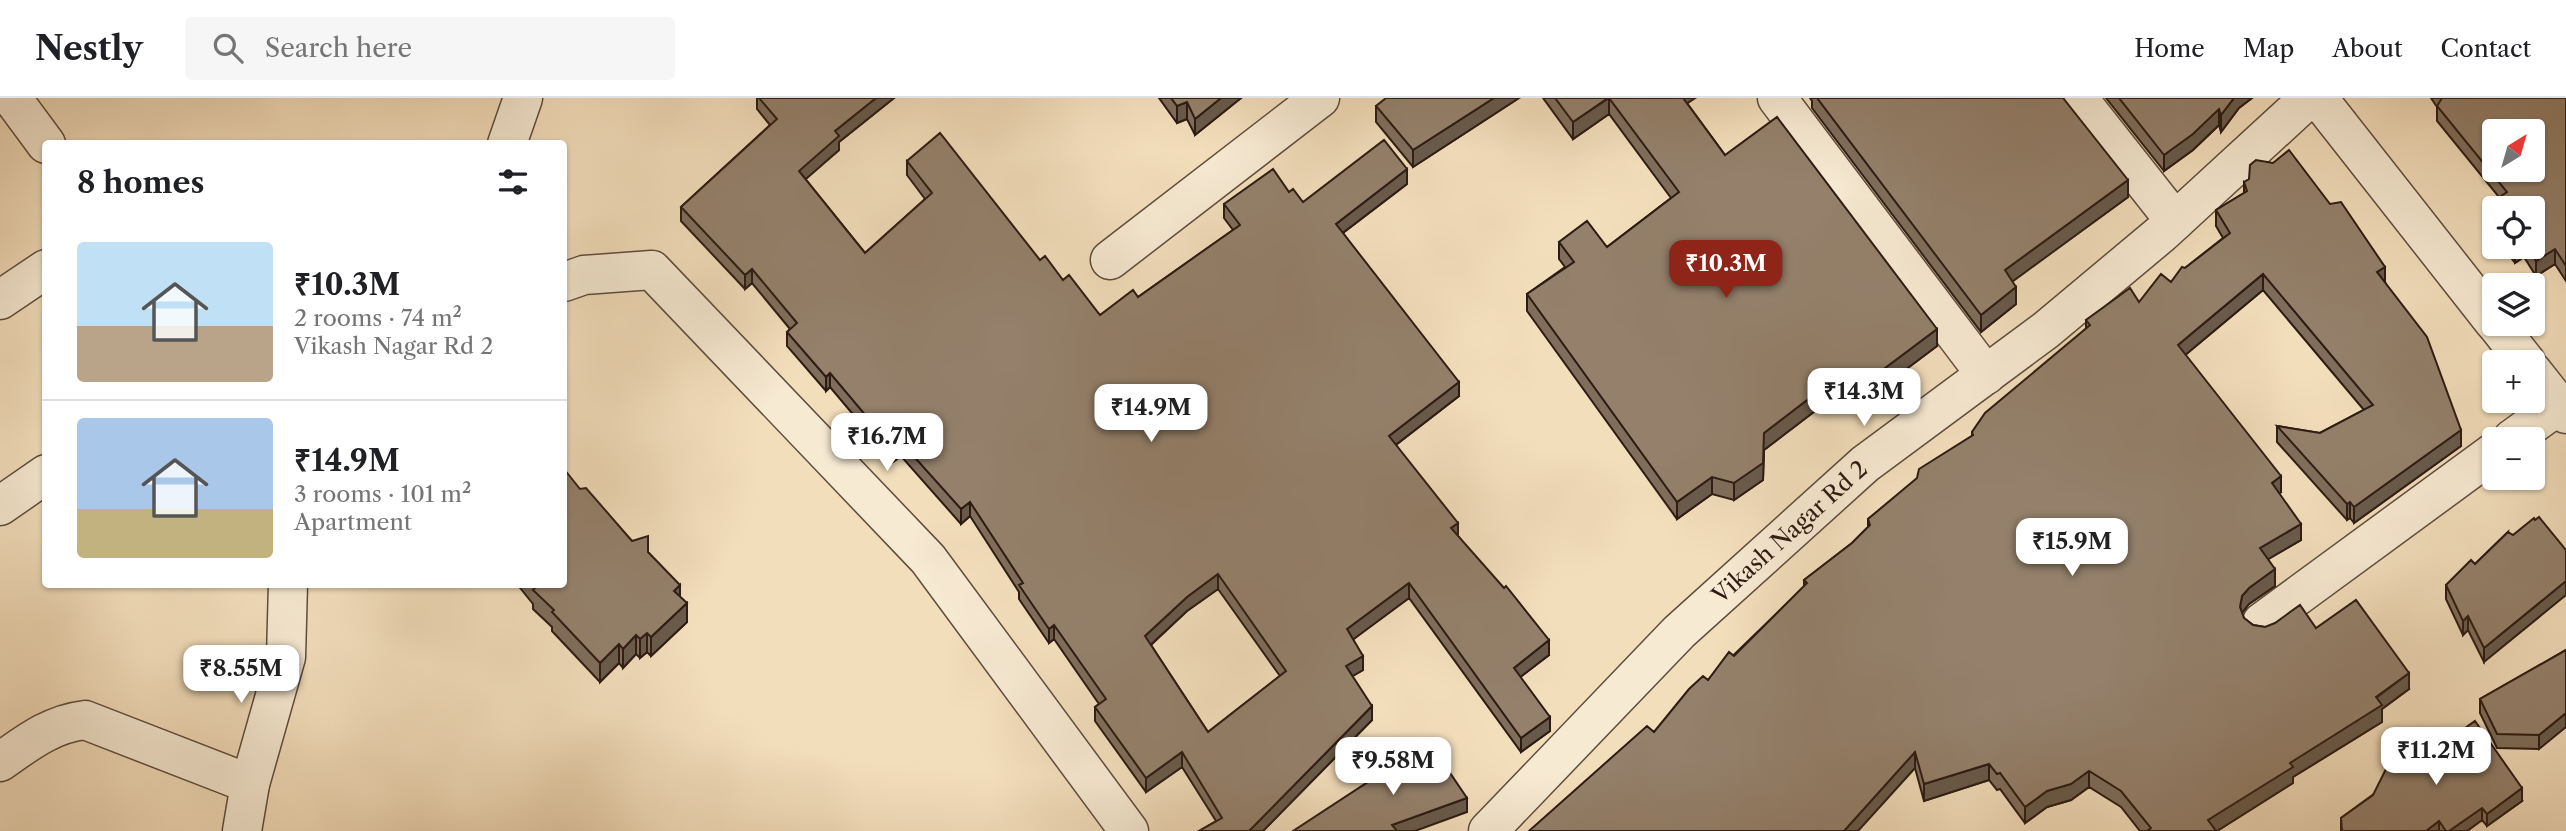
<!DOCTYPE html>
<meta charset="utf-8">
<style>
:root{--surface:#fff;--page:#f6f6f6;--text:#202124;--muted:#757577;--line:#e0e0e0;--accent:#8f2418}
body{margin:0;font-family:"Libre Caslon Text",serif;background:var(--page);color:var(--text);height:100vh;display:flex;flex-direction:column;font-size:26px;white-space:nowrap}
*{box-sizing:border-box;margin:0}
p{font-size:23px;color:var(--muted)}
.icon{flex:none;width:38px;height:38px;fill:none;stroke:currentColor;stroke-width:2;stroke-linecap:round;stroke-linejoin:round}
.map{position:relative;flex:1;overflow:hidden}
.panel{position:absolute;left:42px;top:42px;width:525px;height:448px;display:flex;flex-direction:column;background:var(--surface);border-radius:7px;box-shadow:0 2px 5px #0004}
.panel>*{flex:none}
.needle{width:46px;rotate:37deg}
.buttons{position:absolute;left:2482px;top:21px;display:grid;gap:14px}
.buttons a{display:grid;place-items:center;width:63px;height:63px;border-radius:7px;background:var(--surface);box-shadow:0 2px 5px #0004;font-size:35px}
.price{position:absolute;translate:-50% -60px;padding:0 16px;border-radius:14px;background:#fff;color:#222;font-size:23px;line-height:46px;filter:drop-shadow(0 2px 4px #0008)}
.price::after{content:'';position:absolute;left:50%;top:42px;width:21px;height:16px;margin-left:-10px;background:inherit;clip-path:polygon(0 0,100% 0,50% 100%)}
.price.active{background:var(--accent);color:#fff}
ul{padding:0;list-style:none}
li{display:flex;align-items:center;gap:21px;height:175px;padding:0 35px}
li+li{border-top:2px solid var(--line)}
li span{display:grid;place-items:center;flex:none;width:196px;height:140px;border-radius:7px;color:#555}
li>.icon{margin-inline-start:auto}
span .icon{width:84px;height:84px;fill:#fffc;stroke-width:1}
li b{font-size:30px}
h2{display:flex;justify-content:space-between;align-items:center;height:84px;padding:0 35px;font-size:30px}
header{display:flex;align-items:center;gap:42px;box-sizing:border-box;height:98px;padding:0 35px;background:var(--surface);border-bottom:2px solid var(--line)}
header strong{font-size:33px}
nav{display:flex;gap:38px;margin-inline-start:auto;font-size:24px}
.search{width:490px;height:63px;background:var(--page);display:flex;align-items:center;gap:18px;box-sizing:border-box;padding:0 24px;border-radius:7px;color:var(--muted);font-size:26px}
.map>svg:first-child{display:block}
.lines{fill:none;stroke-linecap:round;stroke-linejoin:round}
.minor-casing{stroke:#5e4c3d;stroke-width:41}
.minor{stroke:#f7ead3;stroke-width:38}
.wall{fill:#7f6e5c;stroke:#2d1b13;stroke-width:2;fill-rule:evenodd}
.shaded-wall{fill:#685a4b;stroke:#2d1b13;stroke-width:2}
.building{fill:#94806b;stroke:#2d1b13;stroke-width:2;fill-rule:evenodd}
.labels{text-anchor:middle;stroke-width:5;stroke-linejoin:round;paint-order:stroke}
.street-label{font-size:23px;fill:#2d1b13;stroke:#f7ead3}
</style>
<header>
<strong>Nestly</strong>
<div class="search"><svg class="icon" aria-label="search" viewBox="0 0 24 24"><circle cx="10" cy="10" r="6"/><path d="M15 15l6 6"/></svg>Search here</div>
<nav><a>Home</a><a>Map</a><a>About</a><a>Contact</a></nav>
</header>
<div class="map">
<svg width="2566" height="733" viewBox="0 0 2566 733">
<rect width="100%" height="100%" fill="#f3debc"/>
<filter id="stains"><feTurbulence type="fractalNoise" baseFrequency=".00286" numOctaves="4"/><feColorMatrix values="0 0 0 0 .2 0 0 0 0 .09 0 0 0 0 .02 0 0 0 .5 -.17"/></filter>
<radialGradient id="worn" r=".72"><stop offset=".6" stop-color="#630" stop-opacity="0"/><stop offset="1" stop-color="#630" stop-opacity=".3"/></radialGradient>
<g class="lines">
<defs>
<g id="minor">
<path d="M12,0L46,46"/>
<path d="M1777,0L1986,277"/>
<path d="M2078,0L2175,123"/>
<path d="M2318,0L2494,224"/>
<path d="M507,46L523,0"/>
<path d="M1110,162L1320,0"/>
<path d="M564,184L584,177L652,172L928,461L1129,733"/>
<path d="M0,202L46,171"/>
<path d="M2496,226L2526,264"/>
<path d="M2532,273L2566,316"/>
<path d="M2512,341L2559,307"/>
<path d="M0,408L46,376"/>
<path d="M2262,524L2494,354"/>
<path d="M0,664C27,645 51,626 85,622L250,686"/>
<path d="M242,733L250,686L286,559L288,486"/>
<path id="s1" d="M1488,733L1679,534L1865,366L2046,232L2162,135L2309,0"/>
</g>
</defs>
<use href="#minor" class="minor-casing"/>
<use href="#minor" class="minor"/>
</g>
<path class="wall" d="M757,0H894L839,44V52L805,81L865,155L925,101L907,77V63L1040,162L1063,182L1100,217L1138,199L1233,132L1224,120V106L1289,94L1303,104L1407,86L1343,135L1459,298L1396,347L1458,438L1549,557L1520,579L1550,633L1521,654L1409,500L1353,541L1363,572L1352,578L1372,622L1263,733H1199L1216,723L1182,669L1146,694L1095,623V609L1099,606L1054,541L1049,545L1019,501V494L970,418L961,426L901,358L893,364L830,289L826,293L787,248V234L790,231L752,185L745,191L681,123V109L770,27L757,11ZM1218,491L1280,578L1208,634L1151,547L1187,513Z
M1159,0H1241L1195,37L1187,21L1177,25Z
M1519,0L1413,69L1376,24V8Z
M1543,0H1695L1687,5L1725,57L1937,248L1849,314L1836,297L1764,352L1763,382L1734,402L1712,396L1677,421L1527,213V196L1565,169L1559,161V144L1607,149L1671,100L1609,16L1573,41Z
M1810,0H2063L2128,99L2012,183L2016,206L1981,234L1812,10V3Z
M2106,0H2252L2239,10L2221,34L2219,27L2193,52L2164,73Z
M2431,0H2566V183L2555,166L2536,178L2524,159L2515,165L2503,149H2532L2494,110V135L2486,123V108L2499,99L2437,23V9Z
M2244,84L2385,184L2461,348L2354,425L2350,420L2347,422L2277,344V328L2320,335L2364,312L2263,192L2185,257L2281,394L2279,395L2301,442L2268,461L2275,488L2249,506L2242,515L2244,520L2253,527L2265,529L2316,530L2409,591L2382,611V624L2293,679V685L2217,733H2140L2121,709L2089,689L2071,702L2047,709L2025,725L2000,691L1997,692L1989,682L1924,703L1915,670L1654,634L1804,489V482L1852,445L1868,429V421L1972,338V334L2086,231V222L2139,204L2171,184L2185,170L2223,140L2216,128V112L2244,95Z
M580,391L632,443L648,454L680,499L687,524L651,558L647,554L640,560L636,556L623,570L619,565L600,584L552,533V529L533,511V506L517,486H564Z
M2508,434L2484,564L2468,532L2463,537L2446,501V487L2475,466Z
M2566,552L2539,651L2497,650L2480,615V601Z
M2419,663L2522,703L2487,728L2482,722L2467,733H2341V720Z"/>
<path class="shaded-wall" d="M876,0H894L839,44V52L799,87V73L835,33Z
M1221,0H1241L1195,37V21Z
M1494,0H1519L1413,69V52Z
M1609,0V16L1573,41V24Z
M1679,0H1695L1679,11Z
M2234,0H2252L2239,10L2221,34V17Z
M1187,4V21L1177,25V8Z
M2219,11V27L2193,52L2164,73V57Z
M1407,71V86L1336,140V126Z
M2128,82V99L2005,189V172Z
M2517,149H2524V159L2515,165V150Z
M2555,151V166L2536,178V163Z
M2385,169V185L2377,174Z
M752,171V185L745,191V177Z
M2263,176V192L2178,263V247Z
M2016,189V206L1981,234V217Z
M1937,231V248L1849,314V297Z
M830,275V289L826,293V279Z
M1836,280V297L1764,352L1763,382L1734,402V385L1764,335Z
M1459,284V298L1389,352V338Z
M2461,332V348L2354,425V409Z
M901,344V358L893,364V350Z
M2281,378V394L2272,401V385Z
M1712,379V396L1677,421V404Z
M970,404V418L961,426V411Z
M2350,404V420L2347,422V406Z
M1458,425V439L1451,430Z
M2301,426V442L2260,466V450Z
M2275,471V488L2249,506L2242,515L2240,509L2242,498L2249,490Z
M1218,476V491L1187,513L1145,552V538L1187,499Z
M2566,483V497L2484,564V550Z
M1409,485V500L1347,546V531Z
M680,487V506L674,493Z
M687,505V524L651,558V539Z
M2468,518V532L2463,537V523Z
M1054,527V541L1049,545V531Z
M647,535V554L640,560V541Z
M636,537V556L623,570V551Z
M1549,542V557L1514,584V570Z
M619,546V565L600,584V565Z
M1363,558V572L1346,582V568Z
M2409,575V591L2382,611V624L2293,679V685L2217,733H2208V722L2290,665Z
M1372,608V622L1263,733H1249Z
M2566,615V629L2539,651V637Z
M1550,619V633L1521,654V640Z
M1182,654V669L1146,694V680Z
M1915,654V670L1858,733H1844Z
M1989,666V682L1924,703V686Z
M2089,673V689L2071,702L2047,709L2025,725V709L2047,693Z
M2522,690V703L2487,728V716Z
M1467,700V714L1415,733H1392V727Z
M2482,710V722L2467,733H2449Z
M2439,723V733H2426Z"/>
<path class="building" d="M759,0H876L835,33L839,38L799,73L865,155L932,95L907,63L940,35L1040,162L1045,158L1063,182L1069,177L1100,217L1133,192L1138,199L1240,127L1224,106L1273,71L1289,94L1293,91L1303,104L1384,42L1407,71L1336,126L1459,284L1389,338L1458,425L1451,430L1504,490L1506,488L1549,542L1514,570L1550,619L1521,640L1409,485L1347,531L1363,558L1346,568L1372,608L1249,733H1199L1222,720L1182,654L1146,680L1095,609L1106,601L1054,527L1049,531L1019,487L1023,485L970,404L961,411L901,344L893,350L830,275L826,279L787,234L797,225L752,171L745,177L681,109L777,21ZM1218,476L1286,573L1208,634L1145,538L1187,499Z
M1171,0H1221L1195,21L1187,4L1177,8Z
M1386,0H1494L1413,52L1376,8Z
M1555,0H1608L1573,24Z
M1609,0H1683L1725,57L1777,19L1937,231L1849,297L1836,280L1764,335L1763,365L1734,385L1712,379L1677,404L1527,196L1574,164L1559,144L1587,123L1607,149L1679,94Z
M1817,0H2063L2128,82L2005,172L2016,189L1981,217Z
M2119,0H2234L2221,17L2219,11L2193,36L2164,57Z
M2442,0H2566V168L2555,151L2536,163L2527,149H2532V110H2494V120L2486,108L2507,94L2437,8ZM2494,33H2532V72H2494Z
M2289,52L2330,106L2341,104L2385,169L2377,174L2427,239L2461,332L2354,409L2350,404L2347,406L2277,328L2320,335L2373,307L2263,176L2178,247L2281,378L2272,385L2301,426L2260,450L2275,471L2249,490L2242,498L2240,509L2244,520L2253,527L2265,529L2275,525L2300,507L2316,530L2356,502L2409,575L2376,599L2382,607L2290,665L2293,669L2208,722L2216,733H2147L2151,730L2121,693L2089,673L2071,686L2047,693L2025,709L2000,675L1997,676L1989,666L1924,686L1915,654L1844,733H1529L1647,628L1654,634L1689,591L1703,578L1708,582L1729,554L1734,558L1807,485L1804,482L1852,445L1870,427L1868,421L1917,380L1919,371L1973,337L1972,334L1985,315L2090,227L2086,222L2130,190L2139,204L2161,176L2171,184L2182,169L2185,170L2230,135L2216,112L2247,93L2244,84L2249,81L2250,67L2256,62L2273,65Z
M564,371L580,391L586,390L632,443L648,438V454L680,487L674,493L687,505L651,539L647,535L640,541L636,537L623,551L619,546L600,565L552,514L554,512L533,492L535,490L532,486H564Z
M2539,419L2566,452V483L2484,550L2468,518L2463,523L2446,487L2471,462L2475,466L2508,434L2513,437L2534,420L2535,422Z
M2566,552V615L2539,637L2497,636L2480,601Z
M2475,623L2522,690L2487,716L2482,710L2449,733H2446L2439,723L2426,733H2342L2341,720L2373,697L2402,639L2419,663Z
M1429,644L1467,700L1392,727L1397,733H1293Z"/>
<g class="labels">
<g class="street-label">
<text dy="8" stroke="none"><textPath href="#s1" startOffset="425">Vikash Nagar Rd 2</textPath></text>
</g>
</g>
<rect width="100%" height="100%" filter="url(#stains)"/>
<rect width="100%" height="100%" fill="url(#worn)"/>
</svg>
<div class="buttons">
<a><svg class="needle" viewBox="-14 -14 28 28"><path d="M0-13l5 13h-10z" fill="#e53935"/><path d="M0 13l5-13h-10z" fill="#757577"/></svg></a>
<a><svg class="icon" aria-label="locate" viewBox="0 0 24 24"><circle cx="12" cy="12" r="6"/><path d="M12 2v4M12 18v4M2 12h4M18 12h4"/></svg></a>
<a><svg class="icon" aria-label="layers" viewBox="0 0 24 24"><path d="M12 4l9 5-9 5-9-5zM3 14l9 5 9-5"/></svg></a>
<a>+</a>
<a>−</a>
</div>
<b class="price active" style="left:1726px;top:202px">₹10.3M</b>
<b class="price" style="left:1864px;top:330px">₹14.3M</b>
<b class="price" style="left:1151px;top:346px">₹14.9M</b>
<b class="price" style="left:887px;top:375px">₹16.7M</b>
<b class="price" style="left:2072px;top:480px">₹15.9M</b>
<b class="price" style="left:241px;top:607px">₹8.55M</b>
<b class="price" style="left:2436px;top:689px">₹11.2M</b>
<b class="price" style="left:1393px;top:699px">₹9.58M</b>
<section class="panel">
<h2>8 homes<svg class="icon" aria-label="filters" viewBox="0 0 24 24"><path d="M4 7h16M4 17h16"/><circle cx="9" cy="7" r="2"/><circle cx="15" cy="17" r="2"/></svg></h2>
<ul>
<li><span style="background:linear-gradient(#bfe0f5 60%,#b9a48a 0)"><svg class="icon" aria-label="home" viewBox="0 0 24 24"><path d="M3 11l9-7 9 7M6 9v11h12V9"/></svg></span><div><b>₹10.3M</b><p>2 rooms · 74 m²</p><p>Vikash Nagar Rd 2</p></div></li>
<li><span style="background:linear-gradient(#a9c7e8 65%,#c2b280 0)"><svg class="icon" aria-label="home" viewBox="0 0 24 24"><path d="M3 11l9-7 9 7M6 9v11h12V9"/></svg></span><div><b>₹14.9M</b><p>3 rooms · 101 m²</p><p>Apartment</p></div></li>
</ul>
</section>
</div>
